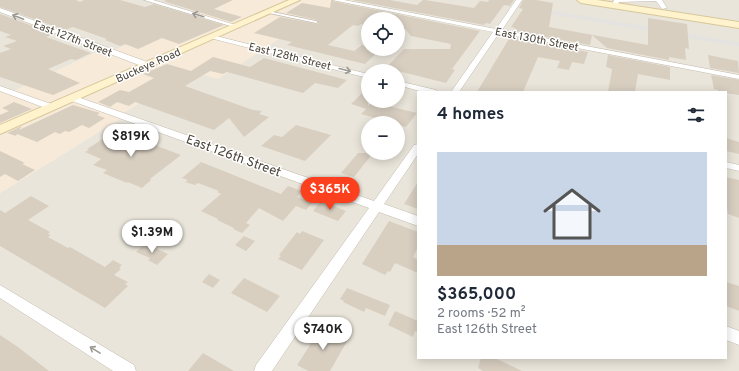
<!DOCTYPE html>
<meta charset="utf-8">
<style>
:root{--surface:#fff;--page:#f6f6f7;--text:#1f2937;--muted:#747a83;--line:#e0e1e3;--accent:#fc3f1d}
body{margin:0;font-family:Overpass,sans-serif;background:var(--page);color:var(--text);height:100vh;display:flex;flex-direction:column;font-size:15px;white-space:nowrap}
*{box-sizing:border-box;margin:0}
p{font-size:13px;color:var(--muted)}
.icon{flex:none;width:22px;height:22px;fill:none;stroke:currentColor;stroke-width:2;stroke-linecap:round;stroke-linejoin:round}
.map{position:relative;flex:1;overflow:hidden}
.sheet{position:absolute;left:417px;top:91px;width:310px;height:268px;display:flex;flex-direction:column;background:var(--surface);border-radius:0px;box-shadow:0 2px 10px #0003}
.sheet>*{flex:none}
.buttons{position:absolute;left:361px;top:12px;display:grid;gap:8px}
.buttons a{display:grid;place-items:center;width:44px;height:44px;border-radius:50%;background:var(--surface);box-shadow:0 2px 10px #0003;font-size:20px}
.price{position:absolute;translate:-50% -34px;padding:0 9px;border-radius:14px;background:#fff;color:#222;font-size:13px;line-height:26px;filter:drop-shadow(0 1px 2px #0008)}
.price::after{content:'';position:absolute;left:50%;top:24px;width:12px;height:9px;margin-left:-6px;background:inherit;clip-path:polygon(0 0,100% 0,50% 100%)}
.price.current{background:var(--accent);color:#fff}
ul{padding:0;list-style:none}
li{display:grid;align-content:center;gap:8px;height:212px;padding:0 20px}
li+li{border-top:1px solid var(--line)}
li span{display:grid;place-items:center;height:124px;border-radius:0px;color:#555}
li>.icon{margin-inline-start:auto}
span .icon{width:72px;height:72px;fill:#fffc;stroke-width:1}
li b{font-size:17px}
h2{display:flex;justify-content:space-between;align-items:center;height:48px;padding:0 20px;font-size:17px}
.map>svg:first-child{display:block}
.residential{fill:#eae5da;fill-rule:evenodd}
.commercial{fill:#f7ead8}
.parking{fill:#e5e3e0}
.building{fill:#d8cfc1}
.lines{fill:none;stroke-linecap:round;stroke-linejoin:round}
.lane-casing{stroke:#c2bbae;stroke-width:1.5}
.street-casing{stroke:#c2bbae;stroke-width:1}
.secondary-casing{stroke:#d6c79b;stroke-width:2}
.lane{fill:#fff;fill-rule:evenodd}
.street{fill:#fff;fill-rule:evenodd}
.secondary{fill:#fff3cd;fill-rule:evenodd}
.oneway{stroke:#9c9892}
.labels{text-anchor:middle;stroke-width:3;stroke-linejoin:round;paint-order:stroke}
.far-street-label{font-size:11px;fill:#4b4439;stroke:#fff}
.street-label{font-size:13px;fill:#4b4439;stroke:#fff}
</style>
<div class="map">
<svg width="739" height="371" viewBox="0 0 739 371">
<rect width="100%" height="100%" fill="#f6f3ec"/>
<path class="residential" d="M0,0H231L110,52L103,49L12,92L0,90Z
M355,0H739V371H0V193L123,117L120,115L172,83L290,32ZM368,19H398V49H368ZM368,71H398V101H368ZM418,92H726V358H418ZM368,123H398V153H368Z"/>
<path class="commercial" d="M231,0H355L303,36L290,32L218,79L185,70L173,83L120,115L124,116L0,193V90L12,92L103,49L110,52Z"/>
<path class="parking" d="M545,9L739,42V47L543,13Z"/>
<path class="building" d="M0,0H76L80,2L84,0H120L145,7L154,4L224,25L179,44L162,38L138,49L125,44L120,46L105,40L107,39L73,27L65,30L0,7Z
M167,0H233L214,9L242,17L231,22L163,1Z
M352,0H390L417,5L423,0H425L474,8L480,1L488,2L489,0H514L510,6L504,5L490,24L486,23L484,25Z
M523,0H536L553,3L549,27L648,45V18L687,24L689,49L685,48L686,60L669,57V60L607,48L592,35L590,45L513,31L515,28L511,27L523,9L519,8Z
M331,1H332L480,31L452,69L455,70L446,83L398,71H383L404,49H450L451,44L411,36L405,29L398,36V19H368V26L361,24L358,26L353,25L328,45L354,51L362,45L368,47V49H381L365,64L287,45L292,42L254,33L280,17L317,24L319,23L317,20L286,13L302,3L330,8Z
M0,14L54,34L46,37L91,53L76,60L71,59L48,69L80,83L53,95L0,77V53L11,49L3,46L17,41L5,37L11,35L0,31Z
M510,37L588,52L584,64L572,62L569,70L557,68L560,61L538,57L523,92H477Z
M608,55L670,67V80L638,74L635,92H608L612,69L606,67Z
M708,55L738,61L739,73L710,68Z
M213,57L250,67L264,58L347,80L338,88L315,83L303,93L227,72L223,74L210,71L185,86L253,110L262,111L259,114L269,117L244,137L229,118L214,130L135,102L129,106L117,102L110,107L98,102L120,90L129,92L154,78L143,74L167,64L191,71Z
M711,75L739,80V95L718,92V90L714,89Z
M368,87V106L372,102L417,113L406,127L398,125V123H393L361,114L366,109L351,104Z
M14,102L32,109L0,123V115L9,111L2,108Z
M73,105L100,113L97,115L105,118L89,128L82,125L69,132L65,131L60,134L55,132L37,142L17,134L16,136L7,133L22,126L19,130Z
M296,125L331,135L305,161L261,146L274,135L282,137Z
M117,130L152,144L181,155L150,179L151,180L142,188L128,182L127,183L103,173L107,170L93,165L101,159L85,152L89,150L87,149Z
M726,138L739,142V154L726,151Z
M0,151L25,163L22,164L35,170L18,181L5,174L0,177Z
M358,153H373L354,177L341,173Z
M201,162L281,194L288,186L302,191L297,197L312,203L306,210L296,206L283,221L259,208L246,223L250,225L242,233L233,229L234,228L217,220L218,219L201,211L221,194L217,192L219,191L198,183L195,185L185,182L188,180L182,178Z
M726,177L739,180V218L728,214L726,203Z
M418,182V209L404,204Z
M31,196L49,206L28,220L50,232L48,234L51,235L48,237L68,248L70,247L105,267L113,260L122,265L119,268L121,269L114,275L128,282L125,284L128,286L105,308L0,246V210L5,213Z
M321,201L346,211L338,221L313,211Z
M389,221L418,232V247L413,257L418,260V273L395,263L390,272L388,271L385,275L362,264Z
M302,231L324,240L302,270L278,259L281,256L279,255L297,232L300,234Z
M244,236L255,241L246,251L235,245Z
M145,243L168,254L157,265L148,260L150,258L136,252Z
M209,274L220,280L213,288L202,282Z
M244,278L280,296L267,312L231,293Z
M726,282L739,286V311L726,306Z
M347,288L390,305L385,316L366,308L364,312L343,302L344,301L340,299Z
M395,311L418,321V332L415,331L413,337L388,325Z
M323,325L349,338L330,371H308L297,365Z
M0,335L18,347L49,371H0Z
M203,353L234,371H188Z
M481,358H495L522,371H483L478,368Z"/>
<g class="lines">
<defs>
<path id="lane" d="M268,11L316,21L318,22L316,23L269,13H268Z"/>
<path id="street" d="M144,0H153L239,26L234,27Z
M332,0H344L496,29L516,0H522L502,30L739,75V79L499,33L459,92H451L493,32Z
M614,0H662L667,8L662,9L656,1L619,2L617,6L615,7L612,5Z
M0,8L150,63L151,65L150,67H144L0,12Z
M212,35L368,74V78L210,38L209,37Z
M398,81L436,90L437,92H423L398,85Z
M0,86L54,105L55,107L54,109H48L0,91Z
M72,95L374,201L414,145L418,144V154L384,204L418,216V226L379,212L272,371H254L256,365L369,208L69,100L68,98Z
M726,162L739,165V171L726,168Z
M0,285L134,365L136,371H113L0,298Z
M726,326L739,331V345L726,340Z"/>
<path id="secondary" d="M289,0H300L0,134V125Z
M577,0H597L739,22V28L581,3Z"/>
</defs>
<use href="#lane" class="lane-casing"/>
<use href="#street" class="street-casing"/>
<use href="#secondary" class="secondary-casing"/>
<use href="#lane" class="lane"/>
<use href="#street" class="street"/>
<use href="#secondary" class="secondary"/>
</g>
<defs><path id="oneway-shaft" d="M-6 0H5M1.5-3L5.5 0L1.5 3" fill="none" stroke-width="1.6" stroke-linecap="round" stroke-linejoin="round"/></defs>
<g class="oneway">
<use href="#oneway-shaft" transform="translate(198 15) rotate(-163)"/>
<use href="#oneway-shaft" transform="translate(18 17) rotate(-159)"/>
<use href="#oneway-shaft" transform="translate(345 70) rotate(14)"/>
<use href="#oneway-shaft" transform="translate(95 350) rotate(-148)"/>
</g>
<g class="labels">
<g class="far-street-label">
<text transform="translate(73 38) rotate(21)" y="4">East 127th Street</text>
<text transform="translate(537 39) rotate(11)" y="4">East 130th Street</text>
<text transform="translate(290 56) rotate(14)" y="4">East 128th Street</text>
<text transform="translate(148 65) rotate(-24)" y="4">Buckeye Road</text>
</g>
<g class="street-label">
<text transform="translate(234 155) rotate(20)" y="5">East 126th Street</text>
</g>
</g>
</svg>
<div class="buttons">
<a><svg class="icon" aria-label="locate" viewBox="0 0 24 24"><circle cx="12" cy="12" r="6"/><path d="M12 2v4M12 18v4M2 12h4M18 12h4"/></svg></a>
<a>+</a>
<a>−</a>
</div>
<b class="price" style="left:131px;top:158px">$819K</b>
<b class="price current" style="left:330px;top:211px">$365K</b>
<b class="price" style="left:152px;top:254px">$1.39M</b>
<b class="price" style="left:323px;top:351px">$740K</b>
<section class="sheet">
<h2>4 homes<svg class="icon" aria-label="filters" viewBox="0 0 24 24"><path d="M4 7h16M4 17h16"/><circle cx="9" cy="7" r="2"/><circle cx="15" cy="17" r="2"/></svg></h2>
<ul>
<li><span style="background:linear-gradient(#c9d6e8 75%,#b9a48a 0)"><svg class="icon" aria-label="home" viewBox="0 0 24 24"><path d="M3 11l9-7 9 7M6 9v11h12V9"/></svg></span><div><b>$365,000</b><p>2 rooms · 52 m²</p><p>East 126th Street</p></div></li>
</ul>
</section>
</div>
